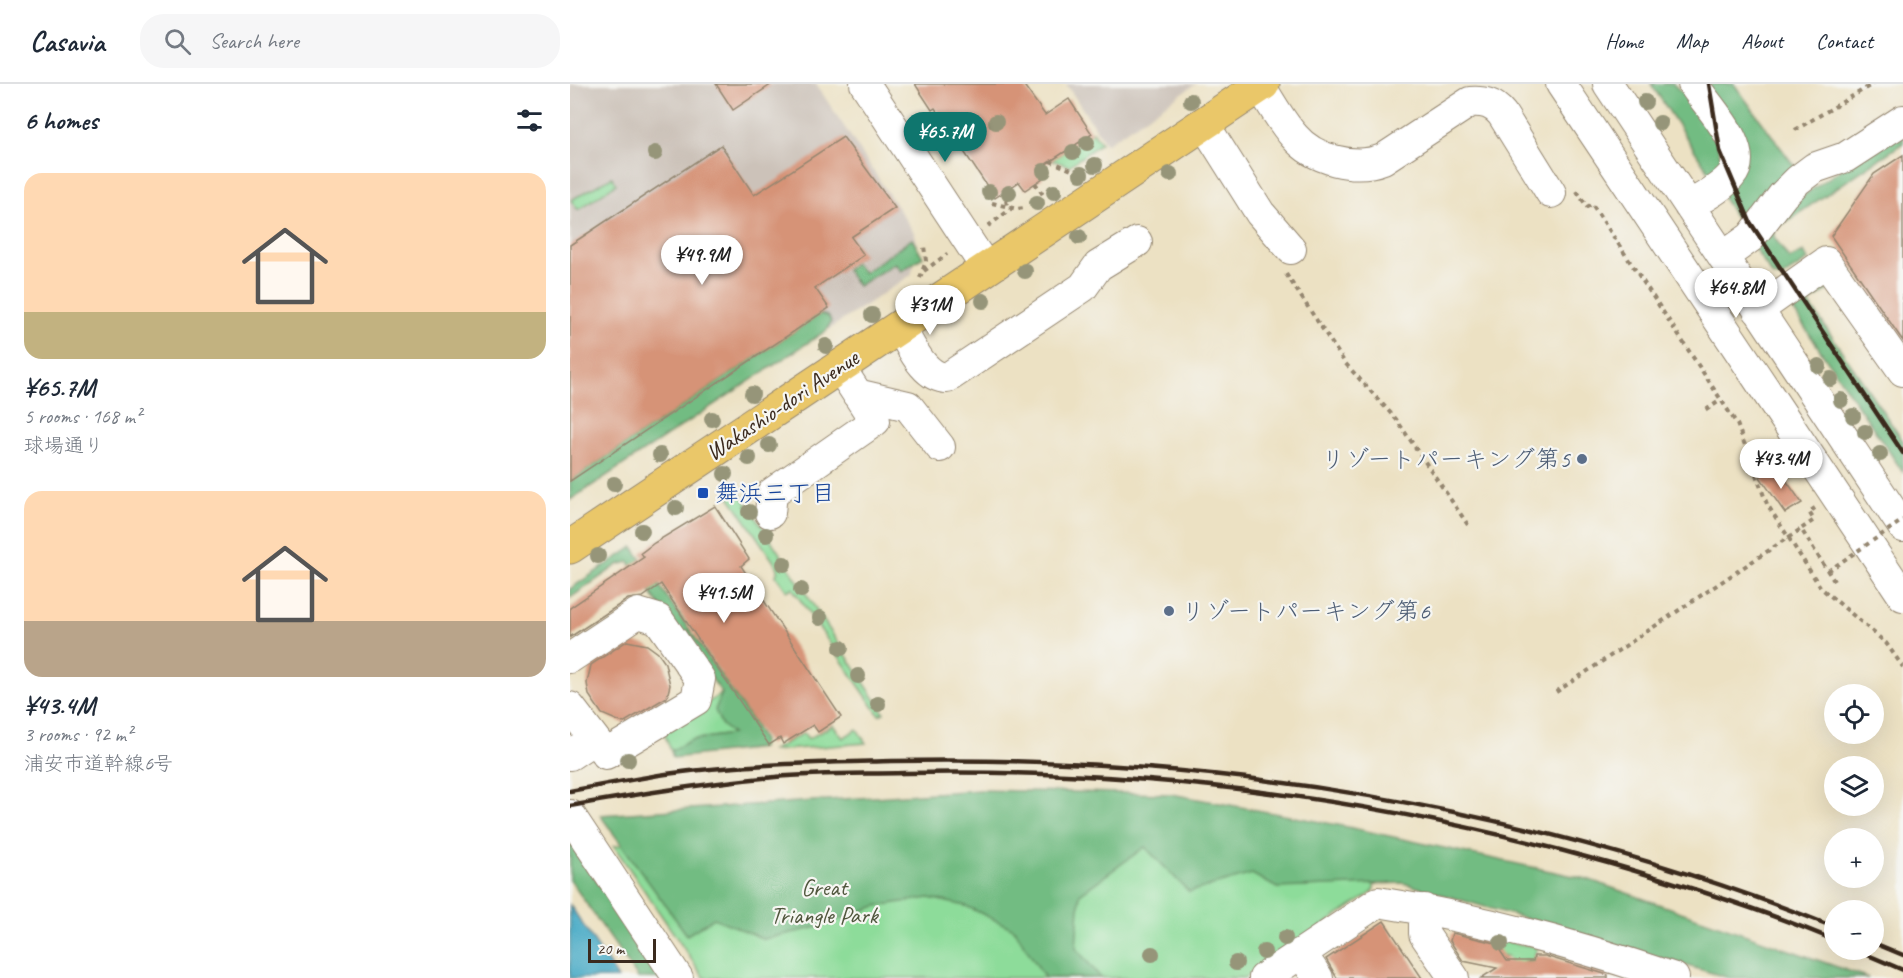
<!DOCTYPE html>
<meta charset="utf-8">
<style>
:root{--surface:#fff;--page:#f6f6f7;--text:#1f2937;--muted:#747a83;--line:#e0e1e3;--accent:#0f766e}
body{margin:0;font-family:Caveat,"Klee One",sans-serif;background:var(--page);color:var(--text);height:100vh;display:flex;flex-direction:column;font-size:22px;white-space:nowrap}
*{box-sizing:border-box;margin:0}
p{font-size:20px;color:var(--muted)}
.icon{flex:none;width:33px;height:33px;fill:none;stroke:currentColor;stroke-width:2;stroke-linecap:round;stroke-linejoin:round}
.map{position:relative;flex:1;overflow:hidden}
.side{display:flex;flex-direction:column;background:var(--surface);width:570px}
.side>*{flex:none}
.tools{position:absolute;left:1254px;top:600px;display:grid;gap:12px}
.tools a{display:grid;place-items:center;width:60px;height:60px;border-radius:50%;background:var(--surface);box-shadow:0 6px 24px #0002;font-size:30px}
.scale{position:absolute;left:18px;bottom:15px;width:68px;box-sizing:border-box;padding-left:6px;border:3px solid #3b2a1e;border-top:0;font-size:16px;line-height:21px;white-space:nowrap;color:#3b2a1e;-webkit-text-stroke:4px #f6f6f2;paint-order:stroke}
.price{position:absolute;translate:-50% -51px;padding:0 14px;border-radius:21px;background:#fff;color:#222;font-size:20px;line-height:39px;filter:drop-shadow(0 2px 3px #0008)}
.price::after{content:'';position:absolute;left:50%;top:36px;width:18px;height:14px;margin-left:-9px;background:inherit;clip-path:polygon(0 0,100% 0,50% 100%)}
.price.on{background:var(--accent);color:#fff}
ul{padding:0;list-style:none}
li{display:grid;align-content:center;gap:12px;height:318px;padding:0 24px}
li span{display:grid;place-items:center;height:186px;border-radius:18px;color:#555}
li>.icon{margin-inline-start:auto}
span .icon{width:108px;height:108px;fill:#fffc;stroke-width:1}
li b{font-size:26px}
h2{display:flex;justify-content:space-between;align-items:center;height:72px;padding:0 24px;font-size:26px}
header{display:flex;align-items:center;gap:36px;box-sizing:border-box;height:84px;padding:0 30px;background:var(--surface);border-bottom:2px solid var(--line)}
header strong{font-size:28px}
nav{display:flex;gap:33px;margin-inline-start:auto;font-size:21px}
.search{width:420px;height:54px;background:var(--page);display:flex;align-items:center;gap:15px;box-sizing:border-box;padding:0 21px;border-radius:24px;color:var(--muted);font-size:22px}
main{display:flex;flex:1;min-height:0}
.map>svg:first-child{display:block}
.industrial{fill:#ccc2b9}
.green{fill:#8ddc9a;stroke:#64835c;stroke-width:1.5}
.forest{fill:#72bc82;stroke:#567350;stroke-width:1.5}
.water{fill:#45a9c5;stroke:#406a72;stroke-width:1.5}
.building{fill:#d69377}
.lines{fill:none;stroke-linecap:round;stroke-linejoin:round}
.minor-casing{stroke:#948670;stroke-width:32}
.major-casing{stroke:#948670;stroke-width:35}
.path{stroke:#948670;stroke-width:4;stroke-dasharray:4.5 4.5;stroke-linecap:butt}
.minor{stroke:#fff;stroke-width:30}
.major{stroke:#eac769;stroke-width:33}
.rail{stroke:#3b2a1e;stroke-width:4.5}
.path-bridge{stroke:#948670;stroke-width:4;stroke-dasharray:4.5 4.5;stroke-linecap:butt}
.tree{fill:#969579}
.service-dot{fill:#5c6f8a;stroke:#f6f6f2;stroke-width:2}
.transit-dot{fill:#1a4fb4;stroke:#f6f6f2;stroke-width:2}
.labels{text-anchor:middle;stroke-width:4.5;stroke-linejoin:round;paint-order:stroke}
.street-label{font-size:24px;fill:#3b2a1e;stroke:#f6f6f2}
.service-label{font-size:24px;fill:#4e5e75;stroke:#f6f6f2;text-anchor:end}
.transit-label{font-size:24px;fill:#164399;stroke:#f6f6f2;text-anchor:start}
.park-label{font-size:24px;fill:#50563d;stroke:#f6f6f2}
</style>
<header>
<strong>Casavia</strong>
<div class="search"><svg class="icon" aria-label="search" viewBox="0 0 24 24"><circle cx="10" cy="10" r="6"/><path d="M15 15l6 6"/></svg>Search here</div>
<nav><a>Home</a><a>Map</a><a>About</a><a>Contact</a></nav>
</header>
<main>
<section class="side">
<h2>6 homes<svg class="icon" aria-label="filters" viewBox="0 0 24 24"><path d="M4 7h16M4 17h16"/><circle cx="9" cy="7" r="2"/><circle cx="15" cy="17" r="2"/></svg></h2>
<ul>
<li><span style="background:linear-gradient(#ffd9b3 75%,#c2b280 0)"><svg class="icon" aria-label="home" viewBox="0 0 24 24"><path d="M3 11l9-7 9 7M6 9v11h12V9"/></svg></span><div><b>¥65.7M</b><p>5 rooms · 168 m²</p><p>球場通り</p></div></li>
<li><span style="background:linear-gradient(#ffd9b3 70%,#b9a48a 0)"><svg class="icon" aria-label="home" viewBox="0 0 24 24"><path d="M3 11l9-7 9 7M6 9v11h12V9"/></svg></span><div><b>¥43.4M</b><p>3 rooms · 92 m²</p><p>浦安市道幹線6号</p></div></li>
</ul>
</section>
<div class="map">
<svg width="1333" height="894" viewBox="0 0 1333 894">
<rect width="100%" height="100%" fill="#f6f6f2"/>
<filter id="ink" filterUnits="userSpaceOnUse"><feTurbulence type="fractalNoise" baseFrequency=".0167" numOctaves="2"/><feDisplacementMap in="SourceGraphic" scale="12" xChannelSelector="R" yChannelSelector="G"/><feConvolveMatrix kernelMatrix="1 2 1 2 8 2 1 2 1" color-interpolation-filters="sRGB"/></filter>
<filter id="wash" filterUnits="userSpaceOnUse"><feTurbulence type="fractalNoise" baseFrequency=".008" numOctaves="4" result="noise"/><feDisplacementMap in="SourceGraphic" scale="24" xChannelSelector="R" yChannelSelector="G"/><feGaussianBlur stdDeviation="1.35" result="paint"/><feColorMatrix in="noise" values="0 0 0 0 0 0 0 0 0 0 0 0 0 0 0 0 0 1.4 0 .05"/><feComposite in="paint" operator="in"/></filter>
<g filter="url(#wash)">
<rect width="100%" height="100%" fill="#ece1c3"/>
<path class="industrial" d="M0,0H246L345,150L348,168L341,191L0,416Z
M496,0H626L536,60Z"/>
<path class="green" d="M523,48L531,59L499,82L482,76Z
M42,93L46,100L8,126L1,116Z
M165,401L314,629L309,631L222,504L217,507L206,492L208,484L156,408Z
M152,609L163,650L121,656L101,667L94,649Z
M263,641L273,654L287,645L296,659L201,667L234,649L238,655Z
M247,739L810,776L803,808L674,894H134L44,762Z
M925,856L967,863L963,877L955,876L952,894L937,872L922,870Z"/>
<path class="forest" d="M1081,0H1103L1118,14L1143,44L1154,85L1142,93Z
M1142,0H1164L1228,87L1173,146L1152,112L1162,102L1138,3Z
M1333,43V59L1204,146V153L1219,175L1234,168L1238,176L1211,194L1203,192L1182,161L1234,111Z
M342,155L353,173L331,187L325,179L288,202L276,186L285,179L293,189Z
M1252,194L1259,205L1239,219L1333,357V388L1223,226V213Z
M250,230L258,232L261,237L257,246L0,416V397Z
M63,463L182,637L193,657L192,664L103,674L101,667L121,656L162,650L151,640L145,626L152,609L59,478L48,481L0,514V505Z
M410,706L601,710L773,742L1017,795L1299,894H1159L833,799L707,804L682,790L619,808L575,763L510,810L506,864L531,894H475L444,845L396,822L359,814L306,822L244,844L194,855L144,834L117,851L30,731Z
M0,756L92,894H68L0,796Z"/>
<path class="water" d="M0,821L48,894H0Z"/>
<g id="blocks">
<path class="building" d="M146,0H202L163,26Z
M345,0H453L475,31L499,15L522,50L467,86L473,94L455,106L449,98L425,114L365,24L362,26Z
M273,53L325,124L281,153L294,171L245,204L259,224L0,397V161L151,61L184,111Z
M1333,71V257L1261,152L1304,90Z
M1206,382L1232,419L1215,429L1190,393Z
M145,422L179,475L171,482L271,633L248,648L243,641L213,660L210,654L199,661L91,500L73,513L58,515L0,553V524L74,473L71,469L84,459Z
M57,557L77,561L88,569L95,579L100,601L97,613L53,639L32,630L19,611L17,599L21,581Z
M814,837L852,894H767L756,875Z
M882,849L925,859L937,877H963L964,872H975L1038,891V894H911L927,884L893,877L880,857Z"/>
</g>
</g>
<g filter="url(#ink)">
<use href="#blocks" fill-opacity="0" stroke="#948670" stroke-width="1.5"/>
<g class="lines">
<defs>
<path id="minor" d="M295,0L416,184
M991,0L1333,512
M1038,0L1333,443
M690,2C701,18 711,38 724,52C744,76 785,86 813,75L900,18C914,17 923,19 932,30L981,109
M634,40L690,129L721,165
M1119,122C1133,113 1150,105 1161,92C1183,66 1137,22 1123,0
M1153,173L1181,153L1213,111L1228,96L1244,84L1276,73L1333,36
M1188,226L1256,178L1333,287
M329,242C340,259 353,294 377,294L513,203L528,182L567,158
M287,310L338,322L370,363
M200,429L202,409L305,337L269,282
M0,574L68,529L88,535L130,595L126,616L36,670L0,623
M0,671L24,655
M0,731L108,894
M854,825V850L884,894
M731,869L748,894
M694,894L808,818C909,834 1008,861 1104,894"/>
<path id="major" d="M0,463L693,0"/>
</defs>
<use href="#minor" class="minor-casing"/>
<use href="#major" class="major-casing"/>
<path class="path" d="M1225,46L1303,0
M480,77L509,89
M465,99L474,112
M435,107L437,123
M1007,107L1017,123L1022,120L1167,340L1197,420L1251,504L1316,559L1333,583
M422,119L447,125L456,124
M418,142L441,125
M354,187L377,170
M716,190L775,279L826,335L898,441
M350,194L356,177L354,162
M1136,326L1151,316
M1245,424L1239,428L1244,436L1231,445L1264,497
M986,608L1231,445"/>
<use href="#minor" class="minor"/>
<use href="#major" class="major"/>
<path class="rail" d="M1139,0L1150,67L1180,138L1333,369
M0,707C32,701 64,695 96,690C170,680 246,679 322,677C644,670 965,723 1264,843
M0,722C68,710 136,699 205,693C248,689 291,690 334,689C572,684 809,714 1038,779C1114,801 1191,825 1264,856
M1304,859L1333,871
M1286,866L1333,886"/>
<path class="path-bridge" d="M1258,487L1333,436"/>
</g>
<g class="tree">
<circle cx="621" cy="17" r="8"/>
<circle cx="1075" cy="18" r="8"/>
<circle cx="426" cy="38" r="8"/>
<circle cx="1090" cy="39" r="8"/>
<circle cx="517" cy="59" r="8"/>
<circle cx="503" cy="68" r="8"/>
<circle cx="85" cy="69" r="8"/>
<circle cx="525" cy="81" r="8"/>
<circle cx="474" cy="87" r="8"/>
<circle cx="511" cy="90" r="8"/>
<circle cx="600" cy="90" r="8"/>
<circle cx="419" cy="108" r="8"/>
<circle cx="484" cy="108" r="8"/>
<circle cx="439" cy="109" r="8"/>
<circle cx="467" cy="119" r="8"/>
<circle cx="509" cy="153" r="8"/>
<circle cx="455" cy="187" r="8"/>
<circle cx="413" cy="217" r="8"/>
<circle cx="302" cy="231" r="8"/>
<circle cx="256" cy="262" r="8"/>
<circle cx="1249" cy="282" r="8"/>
<circle cx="1261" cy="295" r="8"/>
<circle cx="182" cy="310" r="8"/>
<circle cx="1271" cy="316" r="8"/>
<circle cx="1283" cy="332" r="8"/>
<circle cx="142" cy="335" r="8"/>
<circle cx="1295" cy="348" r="8"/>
<circle cx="199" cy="361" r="8"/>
<circle cx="1310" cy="370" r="8"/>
<circle cx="90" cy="371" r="8"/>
<circle cx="179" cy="374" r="8"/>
<circle cx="155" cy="390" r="8"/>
<circle cx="44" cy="400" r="8"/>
<circle cx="106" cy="424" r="8"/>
<circle cx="179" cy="428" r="8"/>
<circle cx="72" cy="447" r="8"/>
<circle cx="196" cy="451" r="8"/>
<circle cx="28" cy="472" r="8"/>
<circle cx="214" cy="480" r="8"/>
<circle cx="231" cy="506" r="8"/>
<circle cx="250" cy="534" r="8"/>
<circle cx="271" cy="564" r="8"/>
<circle cx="288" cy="592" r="8"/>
<circle cx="308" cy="620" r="8"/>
<circle cx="58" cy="676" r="8"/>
<circle cx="715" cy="854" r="8"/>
<circle cx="931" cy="859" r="8"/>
<circle cx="694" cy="868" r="8"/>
<circle cx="582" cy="870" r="8"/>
<circle cx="666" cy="879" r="8"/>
</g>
</g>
<g class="service-dot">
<circle cx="1012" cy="375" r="6"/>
<circle cx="599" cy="527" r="6"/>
</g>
<rect class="transit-dot" x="127" y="403" width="12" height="12" rx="3"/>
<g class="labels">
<g class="street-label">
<text transform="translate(212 321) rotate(-34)" y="8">Wakashio-dori Avenue</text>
</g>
<g class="service-label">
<text x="1000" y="383">リゾートパーキング第5</text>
<text x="611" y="535" text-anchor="start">リゾートパーキング第6</text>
</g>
<g class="transit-label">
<text x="145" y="417">舞浜三丁目</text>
</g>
<g class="park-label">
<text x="254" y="811">Great<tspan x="254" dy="28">Triangle Park</tspan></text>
</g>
</g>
</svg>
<div class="tools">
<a><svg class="icon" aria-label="locate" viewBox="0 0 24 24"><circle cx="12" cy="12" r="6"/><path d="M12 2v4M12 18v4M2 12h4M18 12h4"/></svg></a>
<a><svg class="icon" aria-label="layers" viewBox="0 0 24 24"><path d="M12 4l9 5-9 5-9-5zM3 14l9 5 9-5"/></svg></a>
<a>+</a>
<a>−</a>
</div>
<div class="scale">20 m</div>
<b class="price on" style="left:375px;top:79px">¥65.7M</b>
<b class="price" style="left:132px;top:202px">¥49.9M</b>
<b class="price" style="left:1166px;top:235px">¥64.8M</b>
<b class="price" style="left:360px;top:252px">¥31M</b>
<b class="price" style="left:1211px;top:406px">¥43.4M</b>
<b class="price" style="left:154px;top:540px">¥41.5M</b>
</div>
</main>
